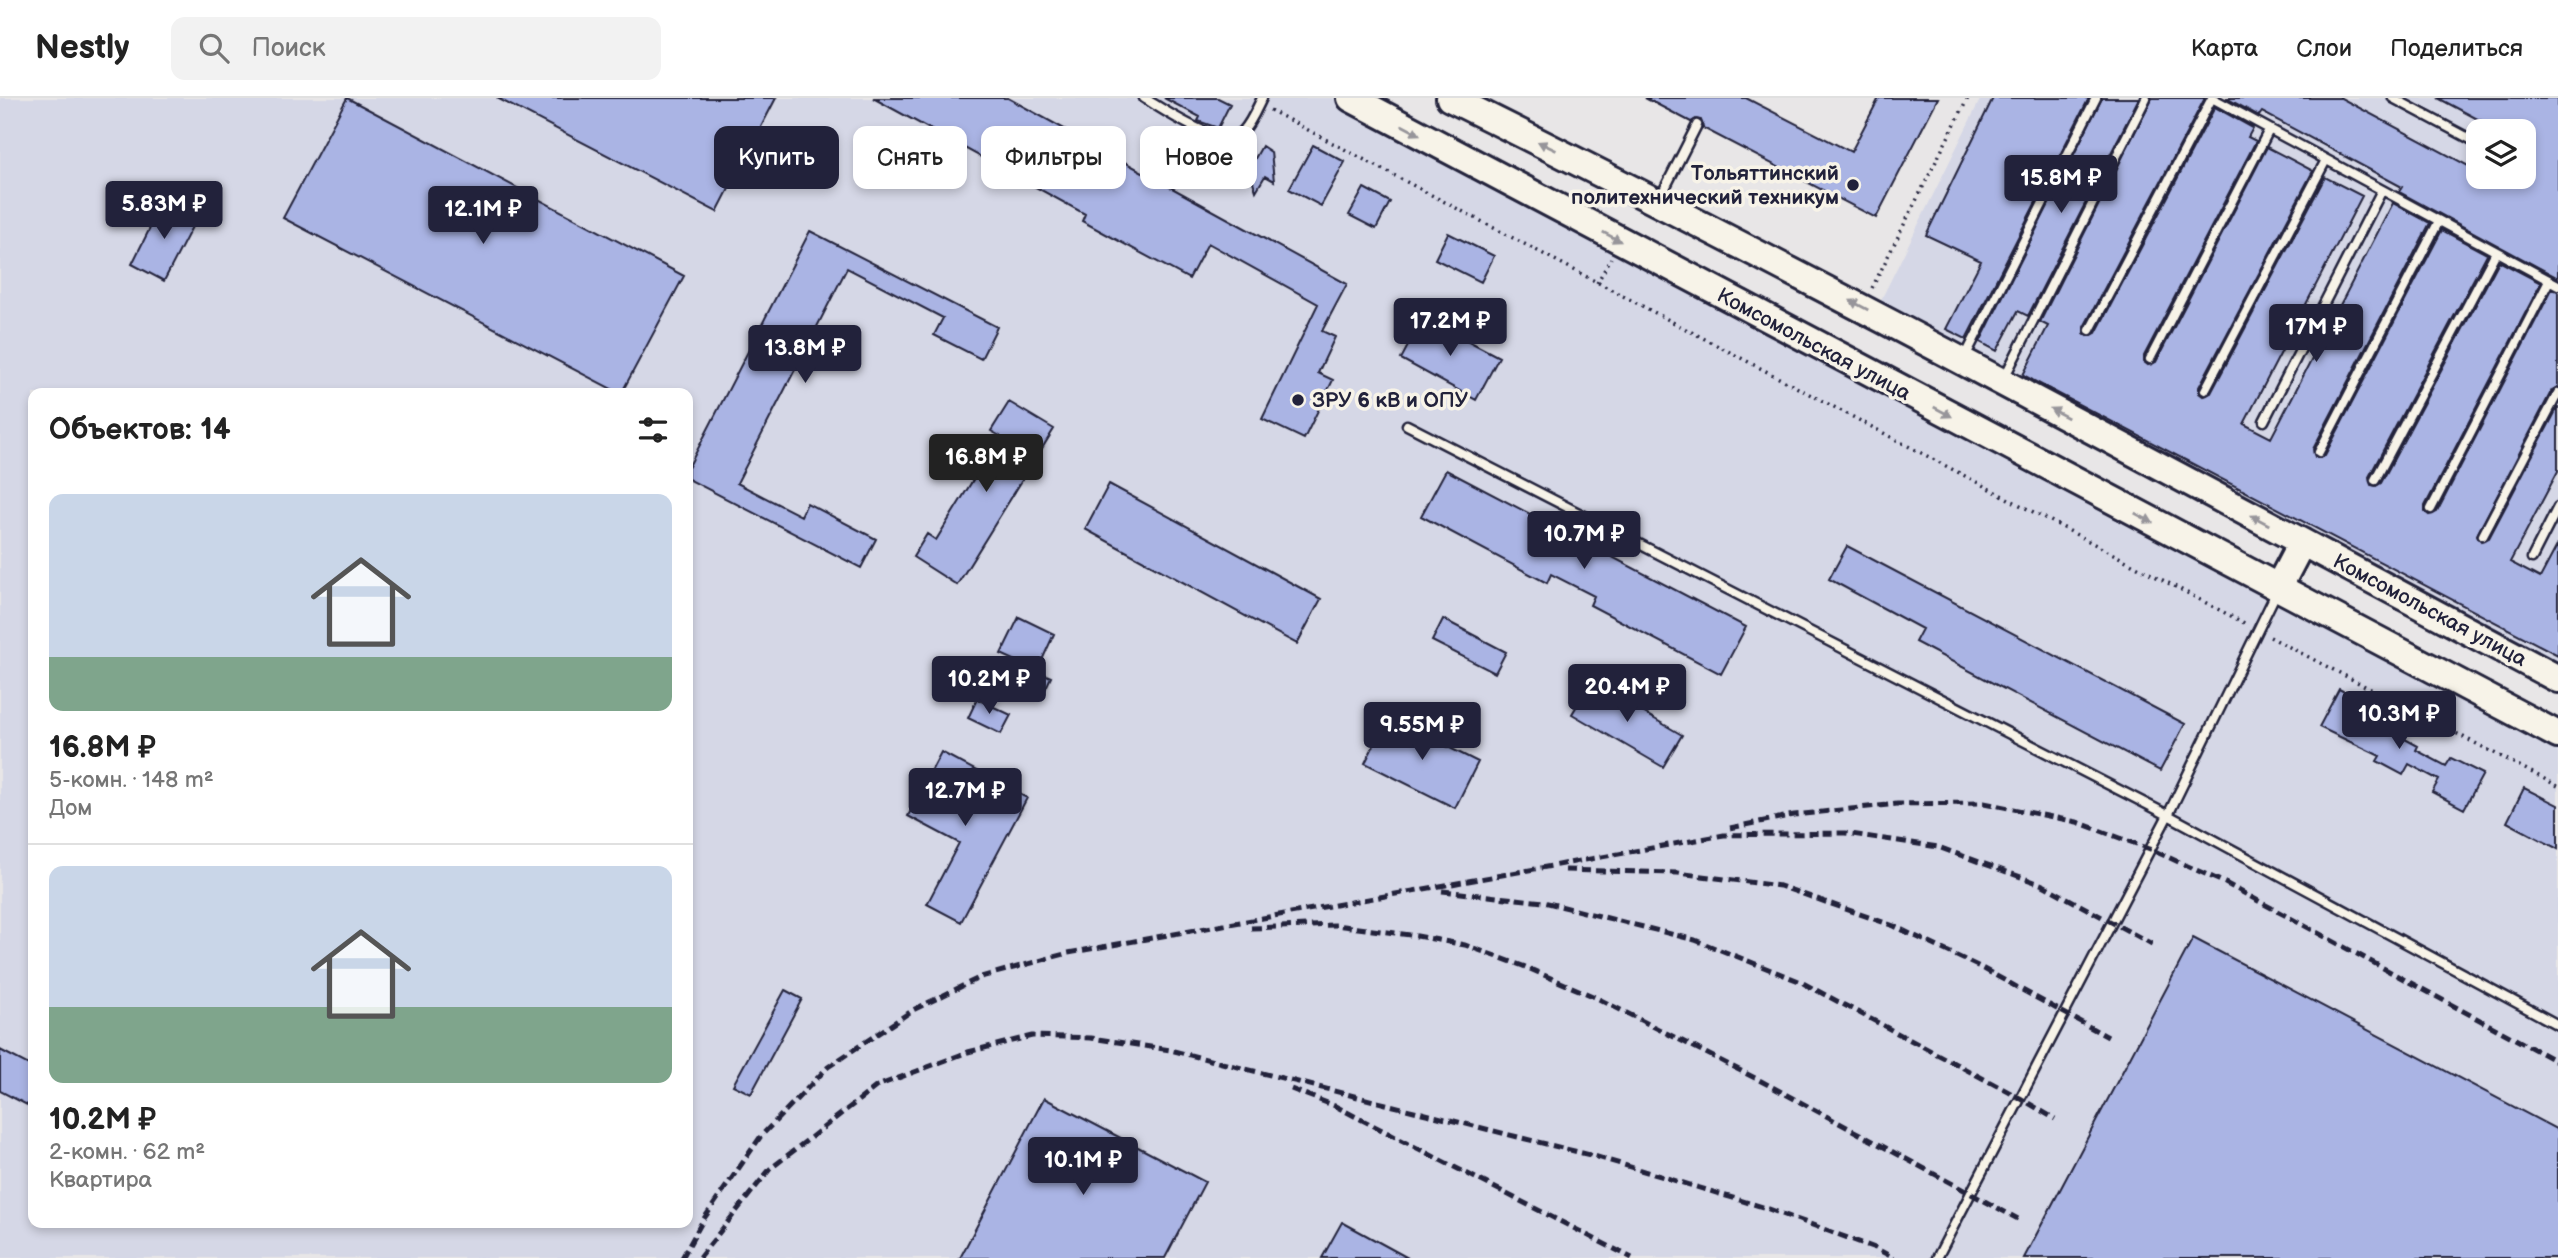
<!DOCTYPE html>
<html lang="ru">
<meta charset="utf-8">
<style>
:root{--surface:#fff;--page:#f2f2f2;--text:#222;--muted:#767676;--line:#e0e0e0;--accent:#22223b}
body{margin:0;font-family:"Balsamiq Sans",sans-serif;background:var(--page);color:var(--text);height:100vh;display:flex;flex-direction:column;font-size:26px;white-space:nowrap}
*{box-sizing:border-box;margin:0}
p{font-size:23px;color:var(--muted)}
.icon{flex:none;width:38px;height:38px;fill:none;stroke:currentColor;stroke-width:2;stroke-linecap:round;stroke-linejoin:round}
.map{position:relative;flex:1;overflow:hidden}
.sheet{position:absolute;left:28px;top:290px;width:665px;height:840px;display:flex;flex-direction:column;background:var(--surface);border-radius:14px;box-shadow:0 4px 10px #0003}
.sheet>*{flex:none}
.hud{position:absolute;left:714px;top:28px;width:665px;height:63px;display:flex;gap:14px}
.fabs{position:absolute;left:2466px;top:21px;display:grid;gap:14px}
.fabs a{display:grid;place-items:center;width:70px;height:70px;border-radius:14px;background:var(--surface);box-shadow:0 4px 10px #0003;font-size:35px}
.price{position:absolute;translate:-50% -60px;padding:0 16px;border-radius:7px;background:var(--accent);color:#fff;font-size:23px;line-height:46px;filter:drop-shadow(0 2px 4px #0008)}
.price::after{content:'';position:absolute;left:50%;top:42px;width:21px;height:16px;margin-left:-10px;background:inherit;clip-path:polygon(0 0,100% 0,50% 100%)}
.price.current{background:#222;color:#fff}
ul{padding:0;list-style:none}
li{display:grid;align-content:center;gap:14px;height:371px;padding:0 21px}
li+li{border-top:2px solid var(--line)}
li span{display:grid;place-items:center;height:217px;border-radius:14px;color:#555}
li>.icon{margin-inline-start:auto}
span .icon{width:126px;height:126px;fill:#fffc;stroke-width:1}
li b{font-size:30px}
h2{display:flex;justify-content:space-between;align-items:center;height:84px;padding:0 21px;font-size:30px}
.tag{padding:0 24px;border-radius:14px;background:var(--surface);box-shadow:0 4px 10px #0003;font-size:24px;line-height:63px}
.tag.current{background:var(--accent);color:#fff}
header{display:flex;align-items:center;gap:42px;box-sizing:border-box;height:98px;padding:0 35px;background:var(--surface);border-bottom:2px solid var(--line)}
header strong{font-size:33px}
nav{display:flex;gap:38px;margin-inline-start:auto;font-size:24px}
.search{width:490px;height:63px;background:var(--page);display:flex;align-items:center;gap:18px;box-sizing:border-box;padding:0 24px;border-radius:14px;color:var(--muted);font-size:26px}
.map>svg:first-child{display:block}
.built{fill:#d5d7e6;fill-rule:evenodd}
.building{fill:#aab4e4;stroke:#22223b;stroke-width:2}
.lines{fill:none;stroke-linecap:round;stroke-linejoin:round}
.service-casing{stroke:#22223b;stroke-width:13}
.primary-casing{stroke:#22223b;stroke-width:32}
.path{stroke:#22223b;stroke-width:3.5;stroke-dasharray:2 5;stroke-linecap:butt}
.service{stroke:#f7f3e8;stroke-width:8}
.primary{stroke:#f7f3e8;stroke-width:26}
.rail{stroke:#22223b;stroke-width:5;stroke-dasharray:10 5;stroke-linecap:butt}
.oneway{fill:#97959a}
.poi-dot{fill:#22223b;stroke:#f7f3e8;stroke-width:2.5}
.labels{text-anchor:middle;stroke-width:7;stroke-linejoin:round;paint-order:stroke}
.poi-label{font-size:21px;font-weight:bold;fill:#22223b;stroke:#f7f3e8;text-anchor:end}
.street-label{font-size:21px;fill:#22223b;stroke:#f7f3e8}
</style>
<header>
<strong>Nestly</strong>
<div class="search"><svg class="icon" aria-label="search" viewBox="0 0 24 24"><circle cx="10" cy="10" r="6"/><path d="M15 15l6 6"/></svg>Поиск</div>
<nav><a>Карта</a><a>Слои</a><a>Поделиться</a></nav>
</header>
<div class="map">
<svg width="2558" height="1160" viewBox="0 0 2558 1160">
<rect width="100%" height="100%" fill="#e8e6e7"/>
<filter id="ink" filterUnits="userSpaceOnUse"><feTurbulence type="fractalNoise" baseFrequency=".0143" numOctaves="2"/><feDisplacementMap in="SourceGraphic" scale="14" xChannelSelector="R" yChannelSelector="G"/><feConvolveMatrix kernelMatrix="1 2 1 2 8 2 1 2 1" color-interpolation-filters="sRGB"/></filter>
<g filter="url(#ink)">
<path class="built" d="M0,0H1333L2558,638V1160H0ZM33,296H688V1125H33Z
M1981,0H2558V569L1877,210ZM2478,33H2524V79H2478Z"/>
<path class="building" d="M347,0L684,178L621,296L283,120Z
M497,0H776L717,114Z
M873,0H1008L1347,186L1322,233L1335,239L1318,275L1333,282L1304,341L1262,321L1318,206L1208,145L1189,181L1082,123L1085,116Z
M1164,0H1218L1230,6L1218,30L1198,23L1200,19Z
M1645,0H1746L1851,54L1879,0H1938L1876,120L1703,30L1701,22L1696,21L1691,24Z
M1993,0H2089L1966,241L1946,231L1981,163L1926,137Z
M2102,0H2139L2028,218L2018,213L1997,253L1980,244Z
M2152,0H2205L2084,229V235L2088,238L2096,235L2215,9L2253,30L2248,39L2256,43L2144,258V264L2148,267L2156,264L2267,49L2313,73L2199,289V295L2203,298L2211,295L2325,79L2362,98L2244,326L2271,340L2393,105L2430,125L2313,351L2315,359L2320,360L2325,357L2442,132L2487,156L2369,379L2371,387L2376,388L2381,385L2499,163L2541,185L2425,408V414L2429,417L2437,414L2552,191L2558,193V289L2552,292L2477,437L2481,443L2489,440L2558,309V373L2510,464L2540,480L2558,446V557L2023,277L2048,228L2040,224Z
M2226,0H2341L2478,73V79H2524V33H2500L2438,0H2558V180L2399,94L2402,89L2262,14L2259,18Z
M1313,47L1345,64L1321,108L1289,91Z
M1262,48L1271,54L1274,83L1265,78L1256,93L1249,71Z
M1364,90L1390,104L1376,131L1349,117Z
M163,104L196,121L164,183L132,166Z
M810,133L997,229L981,261L934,237L943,220L847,170L737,385L801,418L807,405L876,441L861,470L688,381V370Z
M1448,135L1494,158L1481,184L1435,161Z
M1423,219L1499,259L1476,302L1401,261Z
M1009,304L1054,331L957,487L913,459L927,436L936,442L1000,338L991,333Z
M1446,372L1746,529L1721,576L1590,507L1594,498L1551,476L1547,485L1421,418Z
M1109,386L1321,501L1297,546L1085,431Z
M1847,448L2185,626L2160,673L1915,544L1922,531L1829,481Z
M1019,519L1054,536L1037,573L1051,579L1043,596L1025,587L1032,570L1001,556Z
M1443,521L1506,554L1495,575L1432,543Z
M1591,584L1682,637L1663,669L1572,616Z
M2339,591L2359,602L2353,613L2418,648L2416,652L2446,668L2451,660L2483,676L2464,711L2432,694L2439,682L2409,666L2403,677L2377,663L2380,658L2319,629Z
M977,601L1011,617L1001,636L968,620Z
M1388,619L1478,664L1455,710L1365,665Z
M941,654L1027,700L961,824L927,806L959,745L908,718Z
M2524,690L2558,707V751L2507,724Z
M2193,840L2558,1032V1160H2024Z
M785,892L802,901L751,996L733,987Z
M0,952L33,969V1010L0,993Z
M1044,1000L1205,1084L1165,1160H960Z
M1342,1124L1408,1160H1322Z"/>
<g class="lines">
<defs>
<path id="service" d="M1144,0C1163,11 1223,54 1243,33C1251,25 1257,10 1262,0
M2212,0L2558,187
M2393,0L2478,45
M1660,100L1697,27
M2090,232L2212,0
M1964,261L2096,0
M2150,261L2269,32
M2003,282L2146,0
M2205,292L2326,62
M2264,323L2382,92
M1407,327L2168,717L2558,927
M2319,354L2439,123
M2375,382L2496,154
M2431,411L2549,183
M2483,437L2558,295
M2532,460L2558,409
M1937,1160L2168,717L2277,493"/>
<path id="primary" d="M1351,0L2558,637
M1450,0C1824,185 2190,385 2558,581
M2278,490L2302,444"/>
</defs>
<use href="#service" class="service-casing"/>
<use href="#primary" class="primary-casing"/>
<path class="path" d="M1270,12L2248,527
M1597,185L1611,160
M1872,190L1968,0
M2270,539L2558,688"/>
<use href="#service" class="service"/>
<use href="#primary" class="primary"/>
<path class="rail" d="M1730,730L1794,717L1897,706L1984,705L2077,724L2150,751L2225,785L2558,964
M1565,772L1678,775L1780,788L1894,828L1982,870L2108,939
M1442,793L1544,804L1695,842L1799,883L2020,1000L2055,1021
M1251,830L1336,827L1417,838L1465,847L1523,868L1595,899L1761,983L2018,1121
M1291,991L1335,1008L1632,1160
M682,1160L703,1122L761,1038L828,969L913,912L981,879L1068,855L1724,737L1845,735L1938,749L2043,787L2152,846
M699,1160L770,1071L877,988L968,954L1032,938L1091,940L1170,952L1594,1058L1766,1110L1875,1150L1894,1160"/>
</g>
<defs><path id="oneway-solid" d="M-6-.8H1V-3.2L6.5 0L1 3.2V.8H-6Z" transform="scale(1.75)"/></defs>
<g class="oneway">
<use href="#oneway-solid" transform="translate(1411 32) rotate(28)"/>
<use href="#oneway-solid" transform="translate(1547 48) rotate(-154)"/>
<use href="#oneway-solid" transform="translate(1612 139) rotate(28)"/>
<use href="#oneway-solid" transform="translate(1859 207) rotate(-152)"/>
<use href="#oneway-solid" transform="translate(1943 314) rotate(28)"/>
<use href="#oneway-solid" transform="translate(2059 315) rotate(-152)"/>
<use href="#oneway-solid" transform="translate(2144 420) rotate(28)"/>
<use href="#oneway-solid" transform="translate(2260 422) rotate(-152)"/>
</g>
</g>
<g class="poi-dot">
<circle cx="1853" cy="87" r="7"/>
<circle cx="1298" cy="302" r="7"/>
</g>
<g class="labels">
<g class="poi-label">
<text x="1839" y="82">Тольяттинский<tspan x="1839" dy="24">политехнический техникум</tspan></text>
<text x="1312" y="309" text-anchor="start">ЗРУ 6 кВ и ОПУ</text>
</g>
<g class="street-label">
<text transform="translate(1814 246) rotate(28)" y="7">Комсомольская улица</text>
<text transform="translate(2430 512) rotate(28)" y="7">Комсомольская улица</text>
</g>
</g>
</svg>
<div class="fabs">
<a><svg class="icon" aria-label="layers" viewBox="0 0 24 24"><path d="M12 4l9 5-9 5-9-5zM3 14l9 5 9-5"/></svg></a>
</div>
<b class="price" style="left:2061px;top:117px">15.8M ₽</b>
<b class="price" style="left:164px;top:143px">5.83M ₽</b>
<b class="price" style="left:483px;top:148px">12.1M ₽</b>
<b class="price" style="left:1450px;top:260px">17.2M ₽</b>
<b class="price" style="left:2316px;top:266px">17M ₽</b>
<b class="price" style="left:805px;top:287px">13.8M ₽</b>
<b class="price current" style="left:986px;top:396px">16.8M ₽</b>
<b class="price" style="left:1584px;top:473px">10.7M ₽</b>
<b class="price" style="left:989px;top:618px">10.2M ₽</b>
<b class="price" style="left:1627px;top:626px">20.4M ₽</b>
<b class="price" style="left:2399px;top:653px">10.3M ₽</b>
<b class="price" style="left:1422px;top:664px">9.55M ₽</b>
<b class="price" style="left:965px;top:730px">12.7M ₽</b>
<b class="price" style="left:1083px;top:1099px">10.1M ₽</b>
<div class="hud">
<a class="tag current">Купить</a>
<a class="tag">Снять</a>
<a class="tag">Фильтры</a>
<a class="tag">Новое</a>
</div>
<section class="sheet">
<h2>Объектов: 14<svg class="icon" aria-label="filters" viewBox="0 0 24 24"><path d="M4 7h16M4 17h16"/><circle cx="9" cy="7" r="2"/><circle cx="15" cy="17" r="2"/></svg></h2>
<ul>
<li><span style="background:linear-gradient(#c9d6e8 75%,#7fa58c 0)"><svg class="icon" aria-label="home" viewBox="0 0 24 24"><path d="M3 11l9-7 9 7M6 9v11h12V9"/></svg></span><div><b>16.8M ₽</b><p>5-комн. · 148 m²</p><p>Дом</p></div></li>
<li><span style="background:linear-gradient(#c9d6e8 65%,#7fa58c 0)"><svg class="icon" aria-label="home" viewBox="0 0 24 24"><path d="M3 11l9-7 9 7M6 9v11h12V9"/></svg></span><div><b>10.2M ₽</b><p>2-комн. · 62 m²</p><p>Квартира</p></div></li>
</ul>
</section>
</div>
